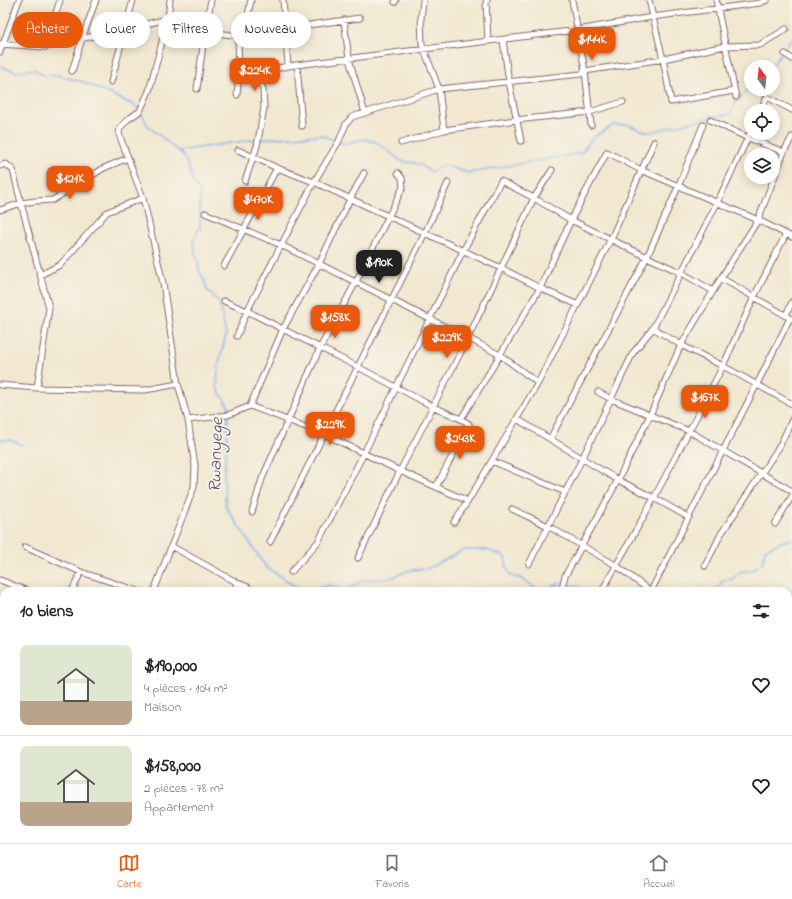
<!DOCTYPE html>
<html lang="fr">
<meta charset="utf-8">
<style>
:root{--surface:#fff;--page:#f2f2f2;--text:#222;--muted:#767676;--line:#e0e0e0;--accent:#ea580c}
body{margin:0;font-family:"Indie Flower",sans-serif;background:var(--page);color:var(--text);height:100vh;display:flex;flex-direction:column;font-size:15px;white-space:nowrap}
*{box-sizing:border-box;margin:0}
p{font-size:13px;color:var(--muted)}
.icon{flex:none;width:22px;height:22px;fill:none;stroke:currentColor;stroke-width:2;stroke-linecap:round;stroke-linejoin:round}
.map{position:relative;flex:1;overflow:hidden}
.drawer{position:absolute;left:0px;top:587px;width:792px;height:256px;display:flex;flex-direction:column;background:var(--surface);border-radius:12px 12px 0 0;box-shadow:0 2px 10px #0003}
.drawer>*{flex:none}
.top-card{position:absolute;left:12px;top:12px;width:400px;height:36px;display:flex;gap:8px}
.needle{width:26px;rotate:345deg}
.fabs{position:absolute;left:744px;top:60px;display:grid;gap:8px}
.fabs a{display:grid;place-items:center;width:36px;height:36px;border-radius:50%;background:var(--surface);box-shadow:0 2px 10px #0003;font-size:20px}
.price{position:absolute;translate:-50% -34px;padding:0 9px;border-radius:8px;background:var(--accent);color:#fff;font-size:13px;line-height:26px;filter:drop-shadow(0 1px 2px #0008)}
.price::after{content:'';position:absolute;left:50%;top:24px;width:12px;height:9px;margin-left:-6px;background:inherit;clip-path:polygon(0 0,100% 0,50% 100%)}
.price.current{background:#222;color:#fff}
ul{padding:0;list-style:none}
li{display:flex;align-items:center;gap:12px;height:100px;padding:0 20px}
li+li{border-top:1px solid var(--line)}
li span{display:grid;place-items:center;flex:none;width:112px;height:80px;border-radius:8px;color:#555}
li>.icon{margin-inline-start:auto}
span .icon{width:48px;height:48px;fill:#fffc;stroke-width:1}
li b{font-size:17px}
h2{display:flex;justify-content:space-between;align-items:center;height:48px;padding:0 20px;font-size:17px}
.tag{padding:0 14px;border-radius:18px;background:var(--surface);box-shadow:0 2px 10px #0003;font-size:14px;line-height:36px}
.tag.current{background:var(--accent);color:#fff}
.dock{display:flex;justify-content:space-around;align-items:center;height:56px;border-top:1px solid var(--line);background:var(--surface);font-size:11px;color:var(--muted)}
.dock a{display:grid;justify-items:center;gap:2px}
.dock .current{color:var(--accent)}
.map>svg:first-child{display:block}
.forest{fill:#88ac62;stroke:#696646}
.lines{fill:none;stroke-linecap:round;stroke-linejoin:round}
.stream{stroke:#7bafe8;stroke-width:1.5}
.street-casing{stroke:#856565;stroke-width:7}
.street{stroke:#fff;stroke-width:5}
.labels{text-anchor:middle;stroke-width:3.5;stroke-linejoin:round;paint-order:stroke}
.water-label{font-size:18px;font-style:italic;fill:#5b516d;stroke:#f7f3e8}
</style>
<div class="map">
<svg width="792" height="843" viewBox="0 0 792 843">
<rect width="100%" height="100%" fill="#f7f3e8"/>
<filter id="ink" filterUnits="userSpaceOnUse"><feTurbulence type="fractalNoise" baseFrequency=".025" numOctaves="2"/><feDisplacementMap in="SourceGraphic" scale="8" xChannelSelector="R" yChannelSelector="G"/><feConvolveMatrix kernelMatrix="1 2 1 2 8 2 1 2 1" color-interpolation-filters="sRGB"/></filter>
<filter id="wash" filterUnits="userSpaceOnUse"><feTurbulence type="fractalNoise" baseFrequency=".012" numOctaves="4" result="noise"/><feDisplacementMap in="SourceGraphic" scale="16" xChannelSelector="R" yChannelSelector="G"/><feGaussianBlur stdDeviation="0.9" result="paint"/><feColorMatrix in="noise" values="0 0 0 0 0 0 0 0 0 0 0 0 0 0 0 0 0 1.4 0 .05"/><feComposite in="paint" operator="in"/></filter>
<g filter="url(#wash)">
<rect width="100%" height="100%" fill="#f2e8d1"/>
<path class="forest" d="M788,835L792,843H646L645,839H788Z"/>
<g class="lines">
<path class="stream" d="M0,66L16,72L34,69L45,76L57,75L83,82L134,105L139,109
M771,67L792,38
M141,112L148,126L183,155L189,167L193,182L200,192V227L194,239L195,253L198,261L199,271L205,281L207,290L219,302L226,335L218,367L217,388L229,407L228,413
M260,139L321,135L344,144L364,139L376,142L401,161L419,164L431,172L438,167L446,166L469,173L581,153L594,137L614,125H629L640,130L651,132L715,116L729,115L738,99L751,87
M179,151L257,139
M228,417L224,478L226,507L266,567L301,590L309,591
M0,440H10L23,445
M565,584C572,584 573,585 579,587C583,589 586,588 589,591
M313,591L329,585L344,590L349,589L363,580L391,578L407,571L429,568L464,550H488L505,557L507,568L511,576L520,578L540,591L561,583
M716,591L723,580L732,579L741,571H751L763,562L765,549L784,541L792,539"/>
</g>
</g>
<g filter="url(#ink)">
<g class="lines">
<defs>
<path id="street" d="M283,0L288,66
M423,0V1L421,18L422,44L439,89L444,130
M487,0L486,2L488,41
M572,0L585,71L591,125
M649,0L663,59L671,102L734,91
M716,0L736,97
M395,2L396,0
M344,20L349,59L365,113
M244,34L251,0
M503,40L509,82L521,141
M0,44L45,47L168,19L205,31L238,36L244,34L360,18
M45,47L60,0
M0,52L19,0
M785,54L792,59
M297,65L302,126
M72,71L82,39L96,0
M239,74L254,73L288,66L578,30L652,17L760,3L767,0
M111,82L133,0
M197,89L205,31L211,0
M237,95L239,74L238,36
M760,111L767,97L792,110
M710,120L748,138L784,152
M401,143L444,130L516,120L590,112L623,102
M238,150L277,168L314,182L501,268L540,288L578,305
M0,166L6,164L13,170L21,203L49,308L37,388
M245,181L257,146L264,108L263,89L260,83L254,73
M0,210L21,203L36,201L53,200L104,168L128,158
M205,213L281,245L468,338L500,355L538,383
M224,266L277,168
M40,275L60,265L107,212L143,198
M721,278L792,319
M224,301L247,311L358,367L432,406L461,419L469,424L436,487
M786,315L792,302
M653,328L681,345L723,366L792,404
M237,336L247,311L314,182L339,141L346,124L352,117L439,89L581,74L585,71L663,59L725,46L760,45L786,29
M0,385L37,388L145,390L178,384
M598,392L611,399L689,431L792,491
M250,406L283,329L319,264L350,199L364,173
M461,419L500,355L540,288L571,220L607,152L641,170L758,220L792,237
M517,419L618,480L654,498L688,517
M188,420L228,415L250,406L324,434L400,471L468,501
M550,439L647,257L678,187L703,125
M492,461L565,492
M512,509L548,526L617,566L650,591
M252,512L262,479L320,348L356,282L403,187L402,178L398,173
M454,522L468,501L538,383L611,239L654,142
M775,524L792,496
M270,542L425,233L448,183
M171,546L238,583L248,587
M25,547L81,572L138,591
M358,558L400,471L468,338L534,198L552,170
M529,564L582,459L633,353L653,328L717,203L751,131
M705,566L721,534L779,447L792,420
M291,572L318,542L364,453L463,251L501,181L534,198L571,220L647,257L682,273L713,291
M0,580L28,591
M72,591L81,572
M154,591L194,487L195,466L188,420L178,384L163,283L143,198L119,134L120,128L127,120L140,111L149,91L168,19L170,0
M234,591L238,583
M561,591L565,576L618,480L650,415L681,345L721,278L758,220L784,152L792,137
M602,591L654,498L723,366L754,297L786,234
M651,591C697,500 745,410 790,318
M788,613L792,612
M788,647H792
M0,776L1,775V761L4,759
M609,839L610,843
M136,843L138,839"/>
</defs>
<use href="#street" class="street-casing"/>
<use href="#street" class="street"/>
</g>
</g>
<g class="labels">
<g class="water-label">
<text transform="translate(215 455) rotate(-88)" y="6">Rwanyege</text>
</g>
</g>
</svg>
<div class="fabs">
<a><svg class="needle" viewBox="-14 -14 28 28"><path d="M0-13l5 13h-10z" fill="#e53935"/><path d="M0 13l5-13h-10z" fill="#767676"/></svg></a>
<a><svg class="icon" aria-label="locate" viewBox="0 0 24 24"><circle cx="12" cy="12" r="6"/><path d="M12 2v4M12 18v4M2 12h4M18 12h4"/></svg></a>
<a><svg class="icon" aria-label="layers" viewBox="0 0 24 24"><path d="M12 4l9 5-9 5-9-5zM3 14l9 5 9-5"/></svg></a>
</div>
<b class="price" style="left:592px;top:61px">$144K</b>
<b class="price" style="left:255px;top:92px">$224K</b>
<b class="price" style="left:70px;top:200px">$121K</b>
<b class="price" style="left:258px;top:221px">$470K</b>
<b class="price current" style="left:379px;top:284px">$190K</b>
<b class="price" style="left:335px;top:339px">$158K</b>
<b class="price" style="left:447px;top:359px">$229K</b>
<b class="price" style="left:705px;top:419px">$167K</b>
<b class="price" style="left:330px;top:446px">$229K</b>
<b class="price" style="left:460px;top:460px">$243K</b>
<div class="top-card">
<a class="tag current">Acheter</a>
<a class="tag">Louer</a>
<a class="tag">Filtres</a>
<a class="tag">Nouveau</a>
</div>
<section class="drawer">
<h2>10 biens<svg class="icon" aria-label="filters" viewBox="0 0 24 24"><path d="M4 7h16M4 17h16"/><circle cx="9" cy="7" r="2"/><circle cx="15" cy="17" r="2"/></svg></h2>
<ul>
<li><span style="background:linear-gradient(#dfe7d0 70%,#b9a48a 0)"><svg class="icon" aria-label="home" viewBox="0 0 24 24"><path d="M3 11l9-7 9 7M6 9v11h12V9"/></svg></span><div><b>$190,000</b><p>4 pièces · 104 m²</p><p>Maison</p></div><svg class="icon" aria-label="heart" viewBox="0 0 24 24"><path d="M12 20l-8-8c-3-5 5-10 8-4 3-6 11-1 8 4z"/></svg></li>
<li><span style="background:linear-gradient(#dfe7d0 70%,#b9a48a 0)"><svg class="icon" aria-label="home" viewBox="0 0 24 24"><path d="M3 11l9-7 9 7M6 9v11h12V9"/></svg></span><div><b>$158,000</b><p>2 pièces · 78 m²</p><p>Appartement</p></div><svg class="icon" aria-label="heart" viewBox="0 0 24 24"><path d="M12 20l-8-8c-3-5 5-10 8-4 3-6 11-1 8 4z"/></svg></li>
</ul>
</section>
</div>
<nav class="dock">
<a class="current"><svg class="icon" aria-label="map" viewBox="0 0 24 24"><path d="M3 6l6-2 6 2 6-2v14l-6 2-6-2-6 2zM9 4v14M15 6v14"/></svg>Carte</a>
<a><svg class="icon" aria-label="saved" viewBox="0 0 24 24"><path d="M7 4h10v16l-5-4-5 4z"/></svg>Favoris</a>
<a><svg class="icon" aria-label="home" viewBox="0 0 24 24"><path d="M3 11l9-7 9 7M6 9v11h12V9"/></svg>Accueil</a>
</nav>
